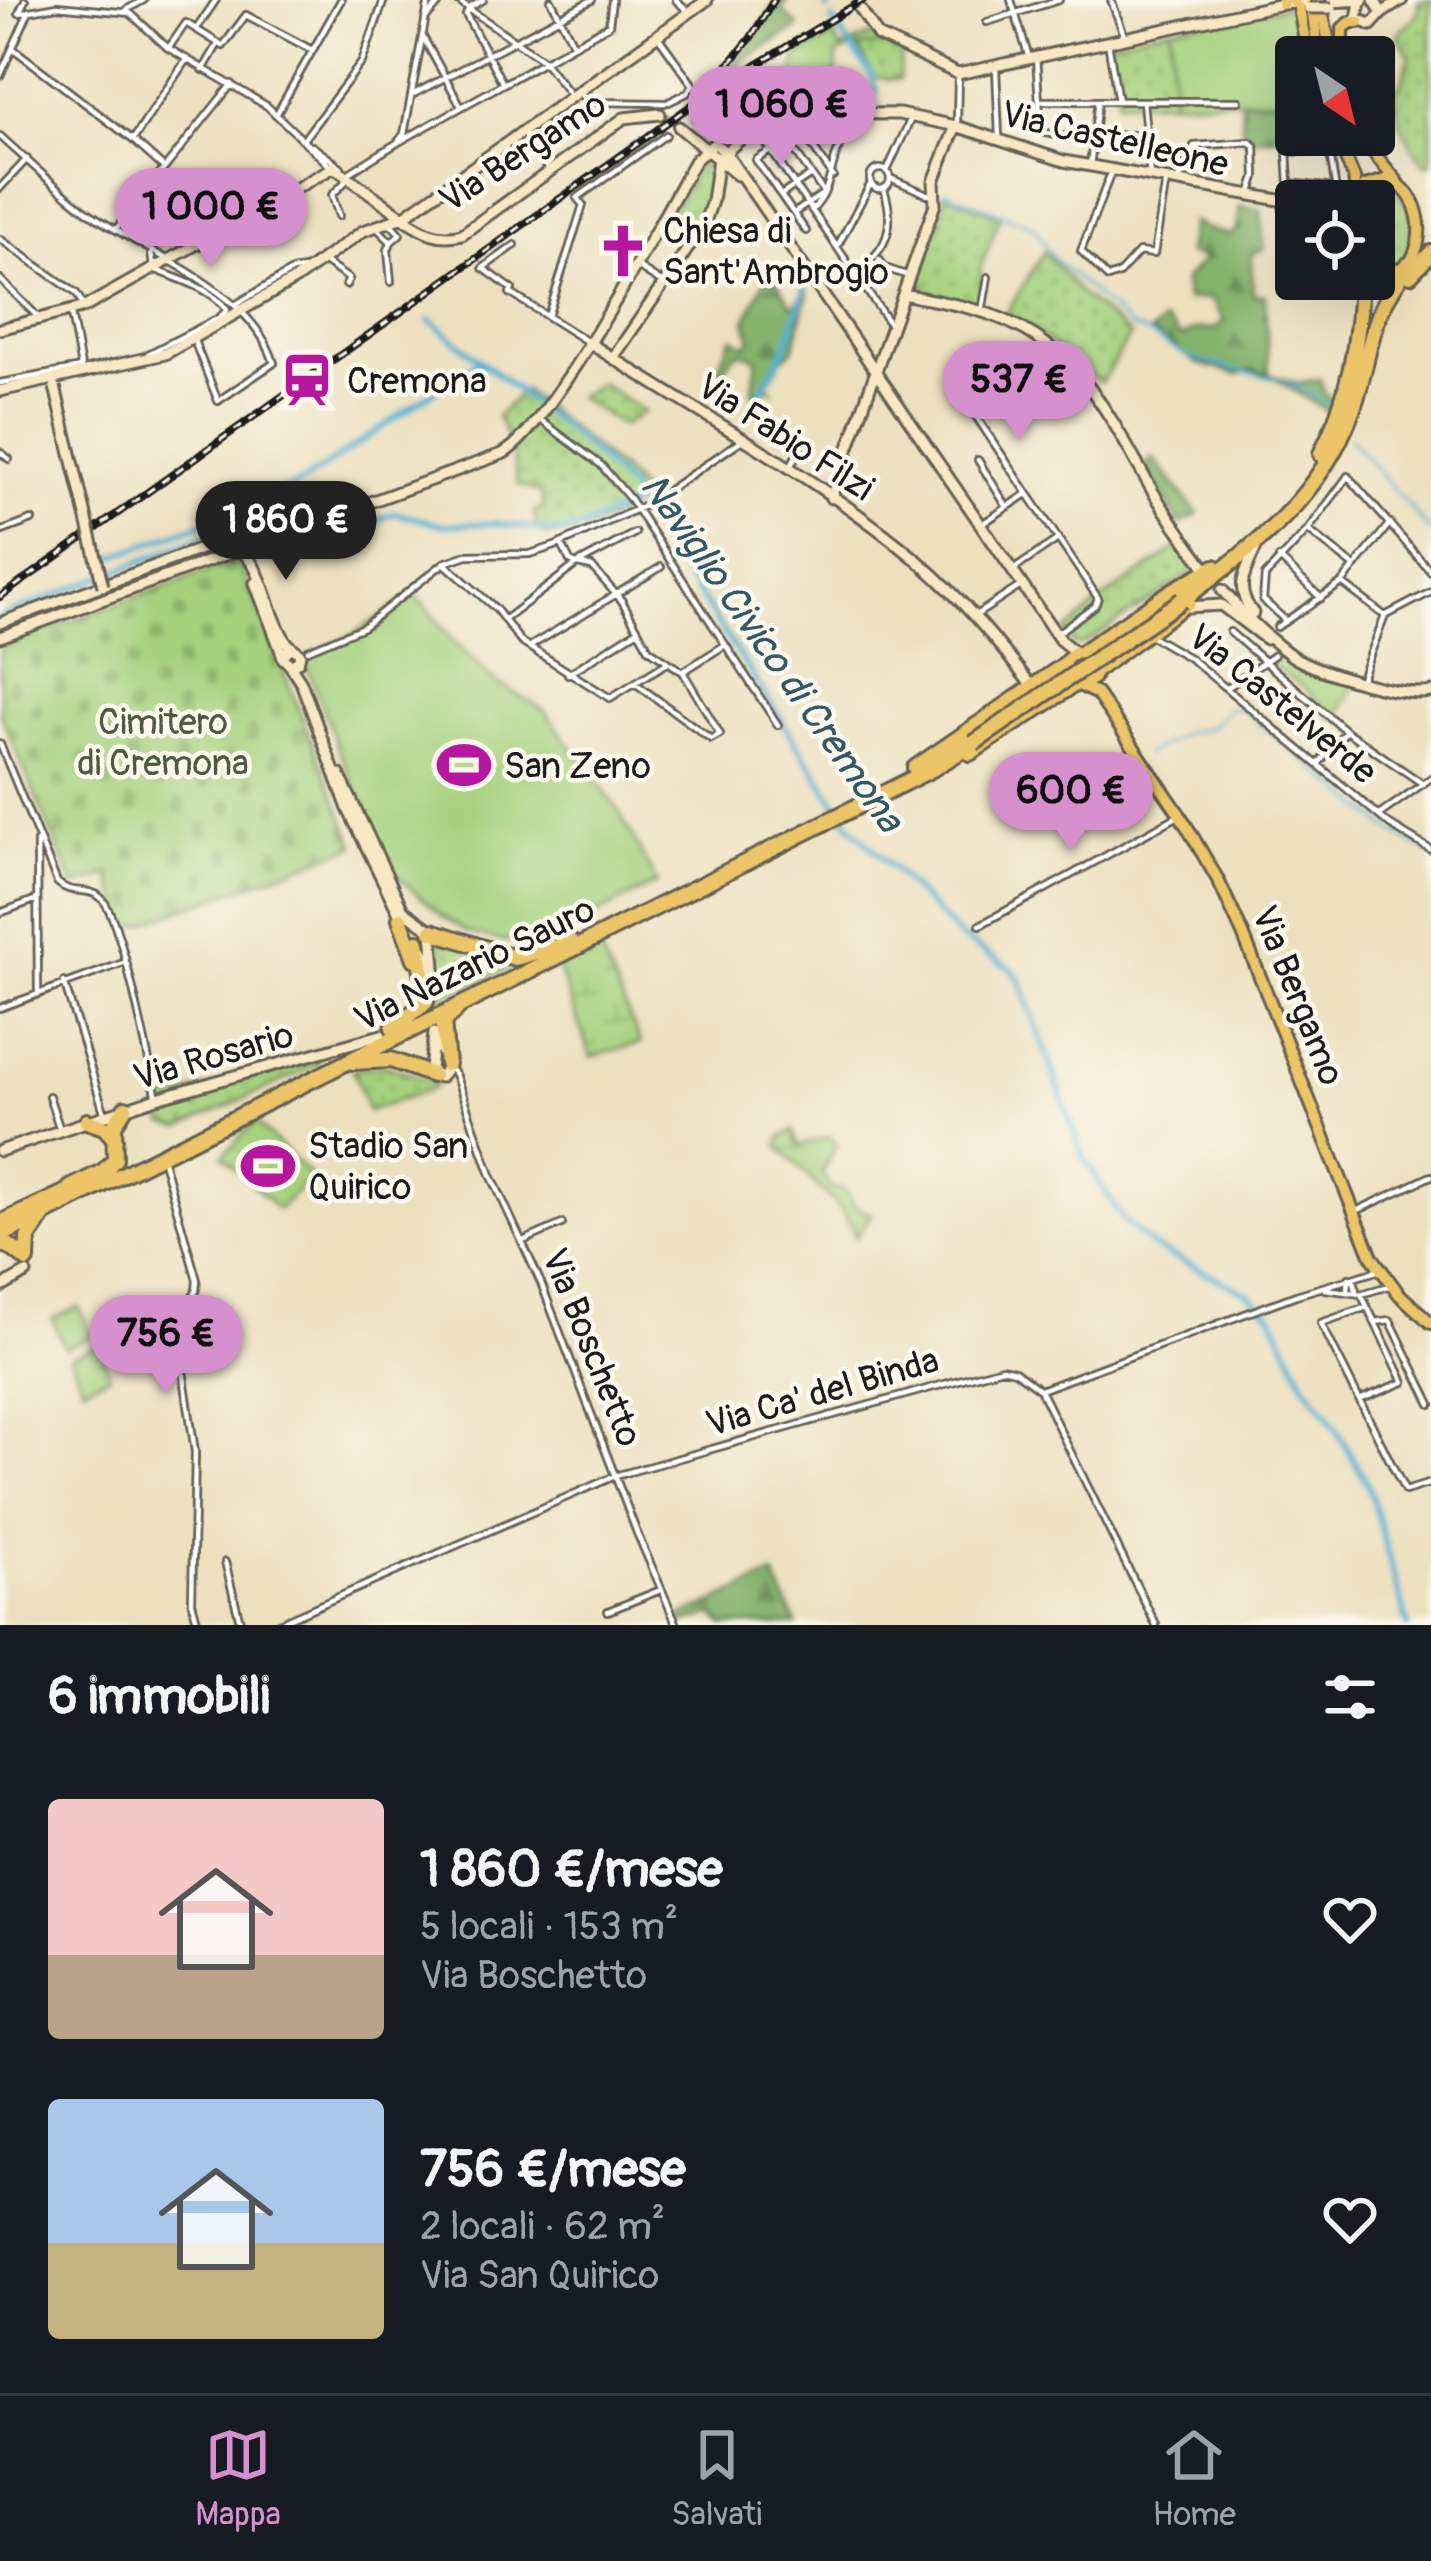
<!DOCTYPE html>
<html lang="it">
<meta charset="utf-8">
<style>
:root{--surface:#171b24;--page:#242831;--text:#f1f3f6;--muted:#9ea1a6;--line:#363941;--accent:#d690ce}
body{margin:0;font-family:Pangolin,sans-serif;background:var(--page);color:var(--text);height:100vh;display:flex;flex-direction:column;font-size:45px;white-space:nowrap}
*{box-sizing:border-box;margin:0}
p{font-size:39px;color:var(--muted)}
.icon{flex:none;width:66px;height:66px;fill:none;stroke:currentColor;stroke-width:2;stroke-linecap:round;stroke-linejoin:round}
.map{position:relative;height:1625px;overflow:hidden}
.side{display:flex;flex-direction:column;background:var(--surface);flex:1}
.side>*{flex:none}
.needle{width:78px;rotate:145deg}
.tools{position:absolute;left:1275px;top:36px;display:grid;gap:24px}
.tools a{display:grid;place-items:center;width:120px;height:120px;border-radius:12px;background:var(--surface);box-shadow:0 12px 48px #0002;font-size:60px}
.price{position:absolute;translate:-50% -102px;padding:0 27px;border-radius:42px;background:var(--accent);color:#111;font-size:39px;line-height:78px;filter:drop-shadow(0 3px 6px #0008)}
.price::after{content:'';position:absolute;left:50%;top:72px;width:36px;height:27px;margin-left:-18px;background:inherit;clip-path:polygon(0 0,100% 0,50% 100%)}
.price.on{background:#222;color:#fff}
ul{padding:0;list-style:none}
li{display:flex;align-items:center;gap:36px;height:300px;padding:0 48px}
li span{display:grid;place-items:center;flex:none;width:336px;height:240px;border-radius:12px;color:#555}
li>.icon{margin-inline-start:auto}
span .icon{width:144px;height:144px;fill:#fffc;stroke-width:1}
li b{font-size:51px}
h2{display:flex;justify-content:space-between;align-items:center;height:144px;padding:0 48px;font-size:51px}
.dock{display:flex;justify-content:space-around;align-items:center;height:168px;border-top:3px solid var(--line);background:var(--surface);font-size:33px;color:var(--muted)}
.dock a{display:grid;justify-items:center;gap:6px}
.dock .on{color:var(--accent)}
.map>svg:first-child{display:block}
.grass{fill:url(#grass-dots);stroke:#60764c;stroke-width:3}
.forest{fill:url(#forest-firs);stroke:#506844;stroke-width:3}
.wetland{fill:url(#wetland-marsh);stroke:#60764c;stroke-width:3}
.cemetery{fill:url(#cemetery-stones);stroke:#60764c;stroke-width:3}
.garden{fill:#a5d17d;stroke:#60764c;stroke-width:3}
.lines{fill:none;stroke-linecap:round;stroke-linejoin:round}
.stream{stroke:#55b2d3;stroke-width:3}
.canal{stroke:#55b2d3;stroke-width:6}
.secondary-tunnel{stroke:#c3b99e;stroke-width:9;stroke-dasharray:9 4.5;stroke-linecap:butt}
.street-casing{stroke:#656155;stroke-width:10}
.secondary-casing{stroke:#656155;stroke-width:15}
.primary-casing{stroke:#656155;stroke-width:16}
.highway-casing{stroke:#656155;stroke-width:20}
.street{stroke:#fff;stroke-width:4.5}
.secondary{stroke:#f7e8c3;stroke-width:9}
.primary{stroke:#ecc569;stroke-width:10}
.highway{stroke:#ecc569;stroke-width:14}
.rail-casing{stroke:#1c1c1c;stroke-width:8}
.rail{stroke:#fbf7ec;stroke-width:3;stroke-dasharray:9;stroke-linecap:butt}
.secondary-bridge-casing{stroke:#656155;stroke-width:15;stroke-linecap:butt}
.highway-bridge-casing{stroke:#656155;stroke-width:20;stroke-linecap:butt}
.secondary-bridge{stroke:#f7e8c3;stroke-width:9}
.highway-bridge{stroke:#ecc569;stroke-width:14}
.labels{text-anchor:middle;stroke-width:9;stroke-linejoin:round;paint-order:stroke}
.street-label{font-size:36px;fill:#1c1c1c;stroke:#fbf7ec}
.poi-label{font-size:36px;fill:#1c1c1c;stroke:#fbf7ec;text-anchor:start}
.park-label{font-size:36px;fill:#4c5b3e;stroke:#fbf7ec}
.water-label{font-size:39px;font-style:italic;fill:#335865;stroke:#fbf7ec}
</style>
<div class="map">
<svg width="1431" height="1625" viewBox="0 0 1431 1625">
<defs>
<pattern id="grass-dots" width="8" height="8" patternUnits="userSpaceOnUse" patternTransform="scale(3)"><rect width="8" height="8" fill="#a5d17d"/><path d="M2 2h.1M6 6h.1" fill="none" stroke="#8db36b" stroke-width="1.8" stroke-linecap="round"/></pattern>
<pattern id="forest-firs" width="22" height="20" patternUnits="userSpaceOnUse" patternTransform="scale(3)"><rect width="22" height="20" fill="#84b36c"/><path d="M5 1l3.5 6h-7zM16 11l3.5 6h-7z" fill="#6b9158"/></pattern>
<pattern id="wetland-marsh" width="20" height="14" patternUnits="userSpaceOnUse" patternTransform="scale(3)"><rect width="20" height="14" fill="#a5d17d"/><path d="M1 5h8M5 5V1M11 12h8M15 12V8" fill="none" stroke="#8db36b"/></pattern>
<pattern id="cemetery-stones" width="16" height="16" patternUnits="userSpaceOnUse" patternTransform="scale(3)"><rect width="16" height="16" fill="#a5d17d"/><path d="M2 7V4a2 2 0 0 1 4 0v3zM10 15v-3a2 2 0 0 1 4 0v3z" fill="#8db36b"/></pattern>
</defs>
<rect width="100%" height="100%" fill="#fbf7ec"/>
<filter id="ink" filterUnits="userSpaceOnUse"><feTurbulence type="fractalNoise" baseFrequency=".00833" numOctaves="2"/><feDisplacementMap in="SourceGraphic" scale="24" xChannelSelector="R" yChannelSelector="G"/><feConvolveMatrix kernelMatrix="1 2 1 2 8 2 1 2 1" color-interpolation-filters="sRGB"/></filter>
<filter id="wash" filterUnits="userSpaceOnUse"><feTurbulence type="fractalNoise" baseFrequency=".004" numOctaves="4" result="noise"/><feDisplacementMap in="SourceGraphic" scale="48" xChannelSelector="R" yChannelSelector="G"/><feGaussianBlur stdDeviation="2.7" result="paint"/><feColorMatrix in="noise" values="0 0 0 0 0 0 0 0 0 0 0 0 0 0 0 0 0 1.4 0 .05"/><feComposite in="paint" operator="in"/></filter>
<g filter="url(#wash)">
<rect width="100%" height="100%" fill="#ede0bf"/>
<path class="grass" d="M1431,0V163L1426,165C1405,140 1396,121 1394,88L1400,87L1410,56L1397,35L1418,13V2Z
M1171,27L1173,101H1118L1109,42Z
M888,45L902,52L899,80L874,77L858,47Z
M700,164L712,169C715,192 708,212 695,231L670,213Z
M1374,185H1395C1415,213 1418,230 1406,262L1387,270L1374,267V201H1358Z
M944,193L1000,216L980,269L983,282L976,304C955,300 923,302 921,276L945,206Z
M1044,251L1081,295L1130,335L1101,383L1042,336L1005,315Z
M601,383L644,412L622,426L577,397Z
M524,390L627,475L645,497C621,519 578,537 545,536L537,528L534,512L544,508L540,493L518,485L510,443L497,416Z
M1184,543L1201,567L1084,644L1076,645L1063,634L1103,599Z
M440,938L490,954L482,970L494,956L527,960L438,1002Z
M314,1058L319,1063L302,1072L181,1128L164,1124L160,1101Z
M386,1065L433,1082L436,1087L368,1111L353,1069Z"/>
<path class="forest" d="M777,0H787L782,11L799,27L729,69L755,37Z
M1296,98V135H1309L1243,139L1241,101Z
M1240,206L1261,210L1264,249L1252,253L1253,295H1265L1269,375L1298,383L1320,379L1325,395L1334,399L1330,413L1269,375L1254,370L1236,374L1197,363L1151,332L1165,321L1181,337L1197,329H1215L1224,320L1210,299L1186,300L1184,280L1205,258L1187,254L1192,221L1207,229L1230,235L1237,229Z
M769,270L793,306L805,292L808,293L793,350L782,359L767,385L772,390L763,388L752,394L757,359L744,352L735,354L723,371L717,368L732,337L746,345L751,340L746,321Z
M1153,458L1198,514L1180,524L1144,466Z
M774,1575L797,1625H723L713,1614L679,1625L676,1619Z"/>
<path class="wetland" d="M598,946L641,1043L591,1057L557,966Z
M793,1131L799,1146L830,1137L837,1145L822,1174L830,1187L845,1190L855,1206L872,1215L856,1237L844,1213L779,1147L781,1137Z"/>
<path class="cemetery" d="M238,560L355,846L128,929L110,875L74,886L0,713V647Z"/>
<path class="garden" d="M1288,6L1295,14L1305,57H1296V98L1173,101L1171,27Z
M873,35L888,45L856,47L837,55L836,75L822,77L820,103L813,102V85L809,79H793L797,57L834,36L841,49Z
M413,595L427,607L451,639L497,683L544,710L619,811L657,883L579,923L528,940L501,941L469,933L441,915L395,874L341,756L305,661L310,654L347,638Z
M1280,654L1355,684L1336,719L1303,687L1268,663Z
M255,1122L312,1177L278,1210L223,1156Z
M79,1307L92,1336L65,1348L52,1319Z
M98,1345L110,1375L83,1387L70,1356Z"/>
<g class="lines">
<path class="stream" d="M944,191L1034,227L1054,259L1132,328C1154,333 1170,349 1190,357C1233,375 1295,372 1329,407
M1350,439L1431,532
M1145,755L1184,733L1209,728L1230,708L1239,707L1393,832L1431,854"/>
<path class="canal" d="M827,9L830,0
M833,21L871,75L877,92
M430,320L572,434L627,485L851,826L960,937L1010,968L1020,980L1083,1156L1123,1220L1153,1247L1248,1293L1272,1315L1305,1384L1329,1416L1368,1485L1408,1625
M750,413L786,346L807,282
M257,559L271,560L395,513L444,525L494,523L559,532L578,530L636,502
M104,560L239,510L304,481L474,364L483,365
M0,617L208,535H236L251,543"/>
</g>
</g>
<g filter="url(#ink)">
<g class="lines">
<path class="secondary-tunnel" d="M660,114L682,125
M434,1033L435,985"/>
<defs>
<path id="street" d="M456,0L543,60L570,95
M483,0L469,8L466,15L502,82
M551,0L573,43
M676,0L689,12
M1011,0L1029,58
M1111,0L1125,37
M126,10L144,0
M19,13L57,6L130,13L168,48L267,106L330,166
M19,13L25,0
M428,16L442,0
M987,22L1059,0
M197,28L216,0
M657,35L693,85L687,93L669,102
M423,37L461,106
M1108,42L1118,101
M170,46L186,23L223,46L246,15L312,50
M15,50L133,140L163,167
M1036,56L1041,132L1112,146
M996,69L999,136
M203,70L218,44
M0,76L29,11
M582,94L587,102L665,103
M412,95L592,0
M1041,101H1239
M1143,101L1150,177
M276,115L341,0
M696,119L746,107H786L789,113
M957,122L958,74
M776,124L824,193
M799,127L833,176
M521,131L549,171
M759,133L891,326
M1120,135H1146
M0,136C28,161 55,187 84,209C142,253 252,288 274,363L218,401L191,333
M133,140L186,60
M303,140L362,62L384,0
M787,140L756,160L806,231
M397,143L609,25L612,0
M812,145L844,131L847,136C828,157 835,189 812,210
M312,146L341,167
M1090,166L1098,101
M870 179a10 10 0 1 1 20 0a10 10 0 1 1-20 0Z
M1112,170L1081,251L1108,278L1119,274L1139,252L1154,254L1166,181
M887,171L912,116
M349,173L397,143L404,134L429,0
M890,178L934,197
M1178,182L1194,146L1250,142L1255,146L1256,177L1251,192
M1289,183L1335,188
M0,188L27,159
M781,195L811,175
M1290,199L1287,151L1330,153L1337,197
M794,213L824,193
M339,216L332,195L346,181
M376,227L391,242L400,234L390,223
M116,229L232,84
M0,239L76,293L84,306
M515,245L483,268L512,289L510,293L588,342
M837,247L871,183
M879,259L885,268L909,276
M323,261L349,279L346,285
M639,268L664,284
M854,273C888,251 896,227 884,189
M0,279L41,320
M391,282L388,250L391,242
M235,305L292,271L304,269
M982,312L988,277
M71,314L81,367
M548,316L583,205L577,198L666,135
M148,354L219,318L227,310C211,287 179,280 154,269L151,254
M0,383L81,368
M975,415L1098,598L1095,605L1056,634
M539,419L601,465L630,499L778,725
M0,452L9,459
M978,460L1007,507
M791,465L800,449
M982,524L1027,494
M1308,530L1355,567
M0,532L32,520
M561,543L570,561L577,564
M1279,558L1321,598
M444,563L496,609L521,642L610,698L667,663
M577,564L592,567L622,601L649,649L683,672L720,734L711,739L635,683
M1013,570L1058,539
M1342,583L1385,616
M973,617L1019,587
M504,620L577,564L635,533
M1286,621L1263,600L1265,576L1308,530L1348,476L1431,572
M1277,627L1342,583L1390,523
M1230,632L1346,731L1423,784
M1151,636L1191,659L1390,825L1431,850
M529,647L661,567
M308,650L363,627L444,563L467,555L530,554L555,546L648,504L742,440
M684,671L725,645
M568,674L638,630
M1360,681L1385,616L1431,592
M1227,688L1274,655
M0,744L57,882C71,896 86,886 100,897C121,912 149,1065 157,1098
M1319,763L1346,731
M1379,815L1431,778
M37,842L38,992
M0,913L37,899
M980,925L1180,815
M64,982L105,1115
M0,1008L126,962
M448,1067L455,1074L491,1175L541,1283L637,1533L677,1625
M49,1096L60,1130
M163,1161L197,1280L196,1291L177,1329L195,1452L192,1602L198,1625
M1354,1212L1431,1176
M523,1241L562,1224
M1325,1289L1361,1294L1389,1286
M1348,1290L1349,1278L1355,1283L1356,1292
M1367,1307L1321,1323L1405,1491L1431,1483
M1375,1322L1390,1320L1431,1404
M1040,1390L1156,1625
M1359,1400L1404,1382L1361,1294
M225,1562L241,1625
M608,1611L658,1591
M274,1625L615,1476L1002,1368L1015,1371L1040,1390L1296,1295L1380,1270"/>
<path id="secondary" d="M1331,2L1363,0
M1360,2L1357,18L1371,25L1382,13L1374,0
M859,7L878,36L958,74L1282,4L1308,2
M1382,13L1402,0
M679,127L737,175
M725,152L1060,640L1075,652
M719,158L741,139L789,113L899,114L956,126L1064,161L1285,201
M1293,208H1285V201L1291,200L1293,208H1296
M398,215C420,229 435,241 462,234L624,118L660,114
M903,294C935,301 972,306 1002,319C1082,352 1112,421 1152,490C1168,517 1187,542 1205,567
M0,329L85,307L334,167L403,217
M588,342C698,414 817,476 918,561C962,598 1000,645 1035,690
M613,358L704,225L712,201L718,158
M0,391L165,354L296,279L363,231L403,217L707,0
M831,498L935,204L934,181L956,126
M255,583L282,654
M1222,590C1242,613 1269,639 1292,656C1316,672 1404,698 1431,692
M1188,607L1221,605L1266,639
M1253,613C1232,587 1247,570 1257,545
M0,623L222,541C265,551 264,610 286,641C289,646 295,649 300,654L298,662L290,665L282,657L291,647
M0,637L502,454C550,430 663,217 695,160L715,143L725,152
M290,665L301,682L348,809L403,922
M339,774L403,910L432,931
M432,931L435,967
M420,945L428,959L435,985
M434,1033L448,1067L440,1077L430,1070Z
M0,1151L157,1098L381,1035
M0,1288L26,1273"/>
<path id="primary" d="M1293,0L1294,2
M1311,0L1319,57
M1319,0L1333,57
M1282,4L1285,0
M1299,8L1308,57
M1343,57V28L1351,22H1359
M1336,135L1354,178L1356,194
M1359,135L1396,180
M1354,201L1365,186L1389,179C1421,193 1428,238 1408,265L1388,273L1374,271
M1084,684L1094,678L1097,664L1088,653L1075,652L1064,662L1067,679L1097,694L1180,815L1218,880L1243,934L1372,1257L1399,1294L1431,1323"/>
<path id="highway" d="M1410,275L1431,253
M1321,454C1349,398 1359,341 1361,279
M1182,600C1254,547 1319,500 1352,411C1364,379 1367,344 1380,313C1387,296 1398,280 1408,265
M1084,651L1172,591L1215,567
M1097,669L1188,602
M970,753L1075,684
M915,768L1063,666
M400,919L415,959
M432,931L515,958L571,942
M393,1028L426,1002L418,942
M353,1062L391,1060L432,1075
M447,1064L443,1022L456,1010
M87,1121L104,1127L115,1139
M70,1188L104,1171L115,1159L114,1125L125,1108
M0,1223L75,1188
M0,1236L932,769L974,743
M0,1245H8L27,1260
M27,1260L28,1238L43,1216"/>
</defs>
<use href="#street" class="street-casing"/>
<use href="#secondary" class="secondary-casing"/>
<use href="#primary" class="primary-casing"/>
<use href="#highway" class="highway-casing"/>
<use href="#street" class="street"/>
<use href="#secondary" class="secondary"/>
<use href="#primary" class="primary"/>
<use href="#highway" class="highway"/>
<defs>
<path id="rail" d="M718,77L750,39L774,0
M0,597L696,102L863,0"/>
</defs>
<use href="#rail" class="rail-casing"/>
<use href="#rail" class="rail"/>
<defs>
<path id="secondary-bridge" d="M1309,8H1332
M55,387L103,586"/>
<path id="highway-bridge" d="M974,743L1182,600"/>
</defs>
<use href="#secondary-bridge" class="secondary-bridge-casing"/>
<use href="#highway-bridge" class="highway-bridge-casing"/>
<use href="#secondary-bridge" class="secondary-bridge"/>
<use href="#highway-bridge" class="highway-bridge"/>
</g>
</g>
<defs>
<symbol id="church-bare" viewBox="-9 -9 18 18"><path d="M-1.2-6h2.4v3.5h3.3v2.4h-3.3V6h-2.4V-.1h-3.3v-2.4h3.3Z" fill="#b5179e" stroke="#fbf7ec" stroke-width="2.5" paint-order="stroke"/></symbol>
<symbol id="station-bare" viewBox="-9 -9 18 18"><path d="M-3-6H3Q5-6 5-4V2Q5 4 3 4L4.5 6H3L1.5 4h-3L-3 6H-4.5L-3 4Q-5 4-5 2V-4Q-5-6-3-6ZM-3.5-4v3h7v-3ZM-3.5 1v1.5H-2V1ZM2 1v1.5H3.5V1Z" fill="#b5179e" stroke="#fbf7ec" stroke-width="2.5" paint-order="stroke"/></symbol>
<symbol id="stadium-bare" viewBox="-9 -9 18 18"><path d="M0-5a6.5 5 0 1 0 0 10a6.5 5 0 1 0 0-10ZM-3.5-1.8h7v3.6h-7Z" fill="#b5179e" stroke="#fbf7ec" stroke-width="2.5" paint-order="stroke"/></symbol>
</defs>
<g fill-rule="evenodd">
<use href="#church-bare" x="585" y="213" width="76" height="76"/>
<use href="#station-bare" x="269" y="342" width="76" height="76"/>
<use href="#stadium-bare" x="426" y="727" width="76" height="76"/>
<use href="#stadium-bare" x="230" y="1128" width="76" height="76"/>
</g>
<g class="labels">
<g class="street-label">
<text transform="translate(1115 138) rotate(13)" y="13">Via Castelleone</text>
<text transform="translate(522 151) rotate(-33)" y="13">Via Bergamo</text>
<text transform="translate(786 436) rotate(33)" y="13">Via Fabio Filzi</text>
<text transform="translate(1283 703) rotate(39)" y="13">Via Castelverde</text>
<text transform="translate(474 963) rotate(-26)" y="13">Via Nazario Sauro</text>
<text transform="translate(1299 995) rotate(68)" y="13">Via Bergamo</text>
<text transform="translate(213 1055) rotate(-16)" y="13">Via Rosario</text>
<text transform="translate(593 1347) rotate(68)" y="13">Via Boschetto</text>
<text transform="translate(822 1391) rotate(-16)" y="13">Via Ca' del Binda</text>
</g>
<g class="poi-label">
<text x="663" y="243">Chiesa di<tspan x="663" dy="41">Sant'Ambrogio</tspan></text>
<text x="347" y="393">Cremona</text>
<text x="504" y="778">San Zeno</text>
<text x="308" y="1158">Stadio San<tspan x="308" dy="41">Quirico</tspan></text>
</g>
<g class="park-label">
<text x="163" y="734">Cimitero<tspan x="163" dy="41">di Cremona</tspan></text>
</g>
<g class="water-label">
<text transform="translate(773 652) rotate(55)" y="14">Naviglio Civico di Cremona</text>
</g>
</g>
</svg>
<div class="tools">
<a><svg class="needle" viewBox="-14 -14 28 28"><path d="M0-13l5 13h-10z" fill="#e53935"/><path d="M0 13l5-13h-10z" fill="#9ea1a6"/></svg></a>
<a><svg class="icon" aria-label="locate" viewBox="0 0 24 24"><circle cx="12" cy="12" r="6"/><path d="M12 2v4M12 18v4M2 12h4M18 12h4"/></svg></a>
</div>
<b class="price" style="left:782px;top:168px">1 060 €</b>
<b class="price" style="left:211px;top:270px">1 000 €</b>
<b class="price" style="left:1019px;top:443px">537 €</b>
<b class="price on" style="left:286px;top:583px">1 860 €</b>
<b class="price" style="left:1071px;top:854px">600 €</b>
<b class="price" style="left:166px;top:1397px">756 €</b>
</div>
<section class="side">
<h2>6 immobili<svg class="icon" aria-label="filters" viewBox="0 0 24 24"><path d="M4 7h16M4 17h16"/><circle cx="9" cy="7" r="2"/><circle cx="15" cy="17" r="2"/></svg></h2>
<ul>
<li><span style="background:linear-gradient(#f6c9c9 65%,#b9a48a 0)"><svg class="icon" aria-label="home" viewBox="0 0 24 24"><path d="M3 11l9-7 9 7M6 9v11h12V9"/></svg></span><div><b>1 860 €/mese</b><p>5 locali · 153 m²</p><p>Via Boschetto</p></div><svg class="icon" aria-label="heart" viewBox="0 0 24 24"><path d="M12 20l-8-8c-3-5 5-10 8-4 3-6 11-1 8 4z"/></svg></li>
<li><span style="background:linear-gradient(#a9c7e8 60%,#c2b280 0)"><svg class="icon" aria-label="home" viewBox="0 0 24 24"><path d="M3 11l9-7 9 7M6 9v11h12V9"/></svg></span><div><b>756 €/mese</b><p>2 locali · 62 m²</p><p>Via San Quirico</p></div><svg class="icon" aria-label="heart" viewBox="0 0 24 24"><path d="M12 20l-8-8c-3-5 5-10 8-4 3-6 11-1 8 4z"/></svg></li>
</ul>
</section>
<nav class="dock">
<a class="on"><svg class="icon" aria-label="map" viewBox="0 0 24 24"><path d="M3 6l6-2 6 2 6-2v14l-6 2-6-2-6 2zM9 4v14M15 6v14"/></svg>Mappa</a>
<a><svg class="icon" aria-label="saved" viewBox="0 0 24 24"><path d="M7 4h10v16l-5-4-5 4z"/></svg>Salvati</a>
<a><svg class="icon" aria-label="home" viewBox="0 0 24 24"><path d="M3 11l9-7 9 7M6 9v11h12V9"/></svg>Home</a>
</nav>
